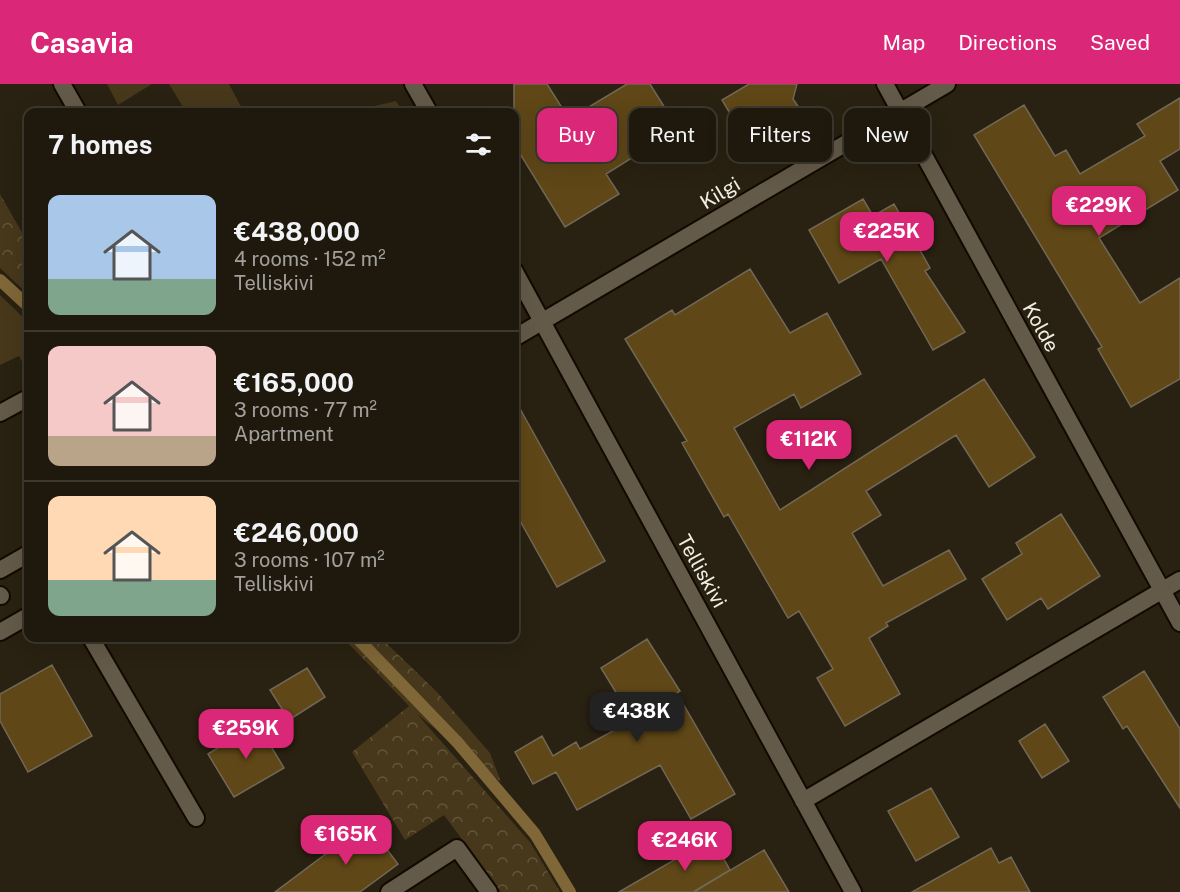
<!DOCTYPE html>
<meta charset="utf-8">
<style>
:root{--surface:#1f190d;--page:#272216;--text:#f1f3f6;--muted:#a1a09d;--line:#3c382e;--accent:#db2777}
body{margin:0;font-family:"Public Sans",sans-serif;background:var(--page);color:var(--text);height:100vh;display:flex;flex-direction:column;font-size:22px;white-space:nowrap}
*{box-sizing:border-box;margin:0}
p{font-size:20px;color:var(--muted)}
.icon{flex:none;width:33px;height:33px;fill:none;stroke:currentColor;stroke-width:2;stroke-linecap:round;stroke-linejoin:round}
.map{position:relative;flex:1;overflow:hidden}
.sheet{position:absolute;left:24px;top:24px;width:495px;height:534px;display:flex;flex-direction:column;background:var(--surface);border-radius:12px;box-shadow:0 6px 24px #0002,0 0 0 2px var(--line)}
.sheet>*{flex:none}
.top-card{position:absolute;left:537px;top:24px;width:552px;height:54px;display:flex;gap:12px}
.price{position:absolute;translate:-50% -51px;padding:0 14px;border-radius:12px;background:var(--accent);color:#fff;font-size:20px;line-height:39px;filter:drop-shadow(0 2px 3px #0008)}
.price::after{content:'';position:absolute;left:50%;top:36px;width:18px;height:14px;margin-left:-9px;background:inherit;clip-path:polygon(0 0,100% 0,50% 100%)}
.price.selected{background:#222;color:#fff}
ul{padding:0;list-style:none}
li{display:flex;align-items:center;gap:18px;height:150px;padding:0 24px}
li+li{border-top:2px solid var(--line)}
li span{display:grid;place-items:center;flex:none;width:168px;height:120px;border-radius:12px;color:#555}
li>.icon{margin-inline-start:auto}
span .icon{width:72px;height:72px;fill:#fffc;stroke-width:1}
li b{font-size:26px}
h2{display:flex;justify-content:space-between;align-items:center;height:72px;padding:0 24px;font-size:26px}
.tag{padding:0 21px;border-radius:12px;background:var(--surface);box-shadow:0 6px 24px #0002,0 0 0 2px var(--line);font-size:21px;line-height:54px}
.tag.selected{background:var(--accent);color:#fff}
header{display:flex;align-items:center;gap:36px;box-sizing:border-box;height:84px;padding:0 30px;background:var(--accent);color:#fff}
header strong{font-size:28px}
nav{display:flex;gap:33px;margin-inline-start:auto;font-size:21px}
.map>svg:first-child{display:block}
.grass{fill:#47381b}
.forest{fill:url(#forest-crowns)}
.lines{fill:none;stroke-linecap:round;stroke-linejoin:round}
.stream{stroke:#806738;stroke-width:12}
.building{fill:#5f4717;stroke:#726856;stroke-width:1.5}
.service-casing{stroke:#120a00;stroke-width:20}
.minor-casing{stroke:#120a00;stroke-width:20}
.service{stroke:#645a49;stroke-width:16}
.minor{stroke:#645a49;stroke-width:16}
.labels{text-anchor:middle;stroke-width:4.5;stroke-linejoin:round;paint-order:stroke}
.street-label{font-size:20px;fill:#f3eee3;stroke:#292111}
</style>
<header>
<strong>Casavia</strong>
<nav><a>Map</a><a>Directions</a><a>Saved</a></nav>
</header>
<div class="map">
<svg width="1180" height="808" viewBox="0 0 1180 808">
<defs>
<pattern id="forest-crowns" width="20" height="18" patternUnits="userSpaceOnUse" patternTransform="scale(1.5)"><rect width="20" height="18" fill="#47381b"/><path d="M2 6a3 3 0 1 1 6 0M12 15a3 3 0 1 1 6 0" fill="none" stroke="#62553c"/></pattern>
</defs>
<rect width="100%" height="100%" fill="#292111"/>
<path class="grass" d="M107,0H152L118,21Z
M169,0H229L244,28H186Z
M396,17L403,28H358L366,24Z
M0,211L28,238V289L19,272L0,281Z"/>
<path class="forest" d="M0,110L28,159V210L0,184Z
M343,554H381L437,608L490,669L501,698L417,630L530,758L560,808H501L444,731L405,756L352,668L409,622Z"/>
<g class="lines">
<path class="stream" d="M0,196L28,222
M357,554L458,659L535,750L570,808"/>
</g>
<path class="building" d="M514,0H547L569,35L627,0H650L678,45L606,90L619,110L565,143L514,60Z
M749,0H797L793,15L800,25L747,58L722,16Z
M1180,14V65L1160,77L1178,106L1099,154L1140,219L1180,194V295L1131,323L1098,265L1102,263L974,51L1024,21L1055,72L1066,66L1080,90L1145,52L1137,40Z
M863,115L873,132L894,120L930,184L925,187L965,248L933,266L881,175L839,199L809,146Z
M750,185L790,249L827,229L861,290L801,324L794,310L734,344L780,426L984,295L1035,373L989,403L956,351L866,407L881,431L852,449L883,502L949,466L966,495L886,539L888,542L869,554L900,610L845,642L817,594L833,585L799,527L788,534L728,430L724,433L682,359L687,357L625,255L672,226L675,231Z
M514,314L605,477L557,503L514,426Z
M1061,430L1100,492L1048,525L1041,514L1007,536L982,495L1022,470L1016,459Z
M647,555L680,607L677,609L735,710L691,735L660,681L577,726L556,688L533,700L515,668L542,652L553,672L576,658L580,665L633,636L601,584Z
M52,581L92,652L28,688L0,637V610Z
M307,584L325,613L289,636L270,606Z
M1144,587L1180,645V724L1127,642L1123,645L1103,613Z
M257,639L284,684L234,713L208,670Z
M1045,640L1069,677L1042,694L1019,657Z
M931,704L959,753L916,777L888,727Z
M367,739L398,780L360,808H275Z
M712,754L730,786L693,808H619Z
M991,764L999,779L1011,773L1030,808H912Z
M764,766L789,808H694Z"/>
<g class="lines">
<defs>
<path id="service" d="M0,329L24,316
M91,554L196,734"/>
<path id="minor" d="M62,0L78,28
M413,0L429,28
M885,0L1180,539
M514,186L853,808
M514,254L947,0
M0,486L28,470
M0,511L1,512
M0,548L28,532
M803,717L1180,496
M389,808L457,764L489,808"/>
</defs>
<use href="#service" class="service-casing"/>
<use href="#minor" class="minor-casing"/>
<use href="#service" class="service"/>
<use href="#minor" class="minor"/>
</g>
<g class="labels">
<g class="street-label">
<text transform="translate(720 109) rotate(-31)" y="7">Kilgi</text>
<text transform="translate(1041 243) rotate(61)" y="7">Kolde</text>
<text transform="translate(702 487) rotate(61)" y="7">Telliskivi</text>
</g>
</g>
</svg>
<b class="price" style="left:1099px;top:153px">€229K</b>
<b class="price" style="left:887px;top:179px">€225K</b>
<b class="price" style="left:809px;top:387px">€112K</b>
<b class="price selected" style="left:637px;top:659px">€438K</b>
<b class="price" style="left:246px;top:676px">€259K</b>
<b class="price" style="left:346px;top:782px">€165K</b>
<b class="price" style="left:685px;top:788px">€246K</b>
<div class="top-card">
<a class="tag selected">Buy</a>
<a class="tag">Rent</a>
<a class="tag">Filters</a>
<a class="tag">New</a>
</div>
<section class="sheet">
<h2>7 homes<svg class="icon" aria-label="filters" viewBox="0 0 24 24"><path d="M4 7h16M4 17h16"/><circle cx="9" cy="7" r="2"/><circle cx="15" cy="17" r="2"/></svg></h2>
<ul>
<li><span style="background:linear-gradient(#a9c7e8 70%,#7fa58c 0)"><svg class="icon" aria-label="home" viewBox="0 0 24 24"><path d="M3 11l9-7 9 7M6 9v11h12V9"/></svg></span><div><b>€438,000</b><p>4 rooms · 152 m²</p><p>Telliskivi</p></div></li>
<li><span style="background:linear-gradient(#f6c9c9 75%,#b9a48a 0)"><svg class="icon" aria-label="home" viewBox="0 0 24 24"><path d="M3 11l9-7 9 7M6 9v11h12V9"/></svg></span><div><b>€165,000</b><p>3 rooms · 77 m²</p><p>Apartment</p></div></li>
<li><span style="background:linear-gradient(#ffd9b3 70%,#7fa58c 0)"><svg class="icon" aria-label="home" viewBox="0 0 24 24"><path d="M3 11l9-7 9 7M6 9v11h12V9"/></svg></span><div><b>€246,000</b><p>3 rooms · 107 m²</p><p>Telliskivi</p></div></li>
</ul>
</section>
</div>
